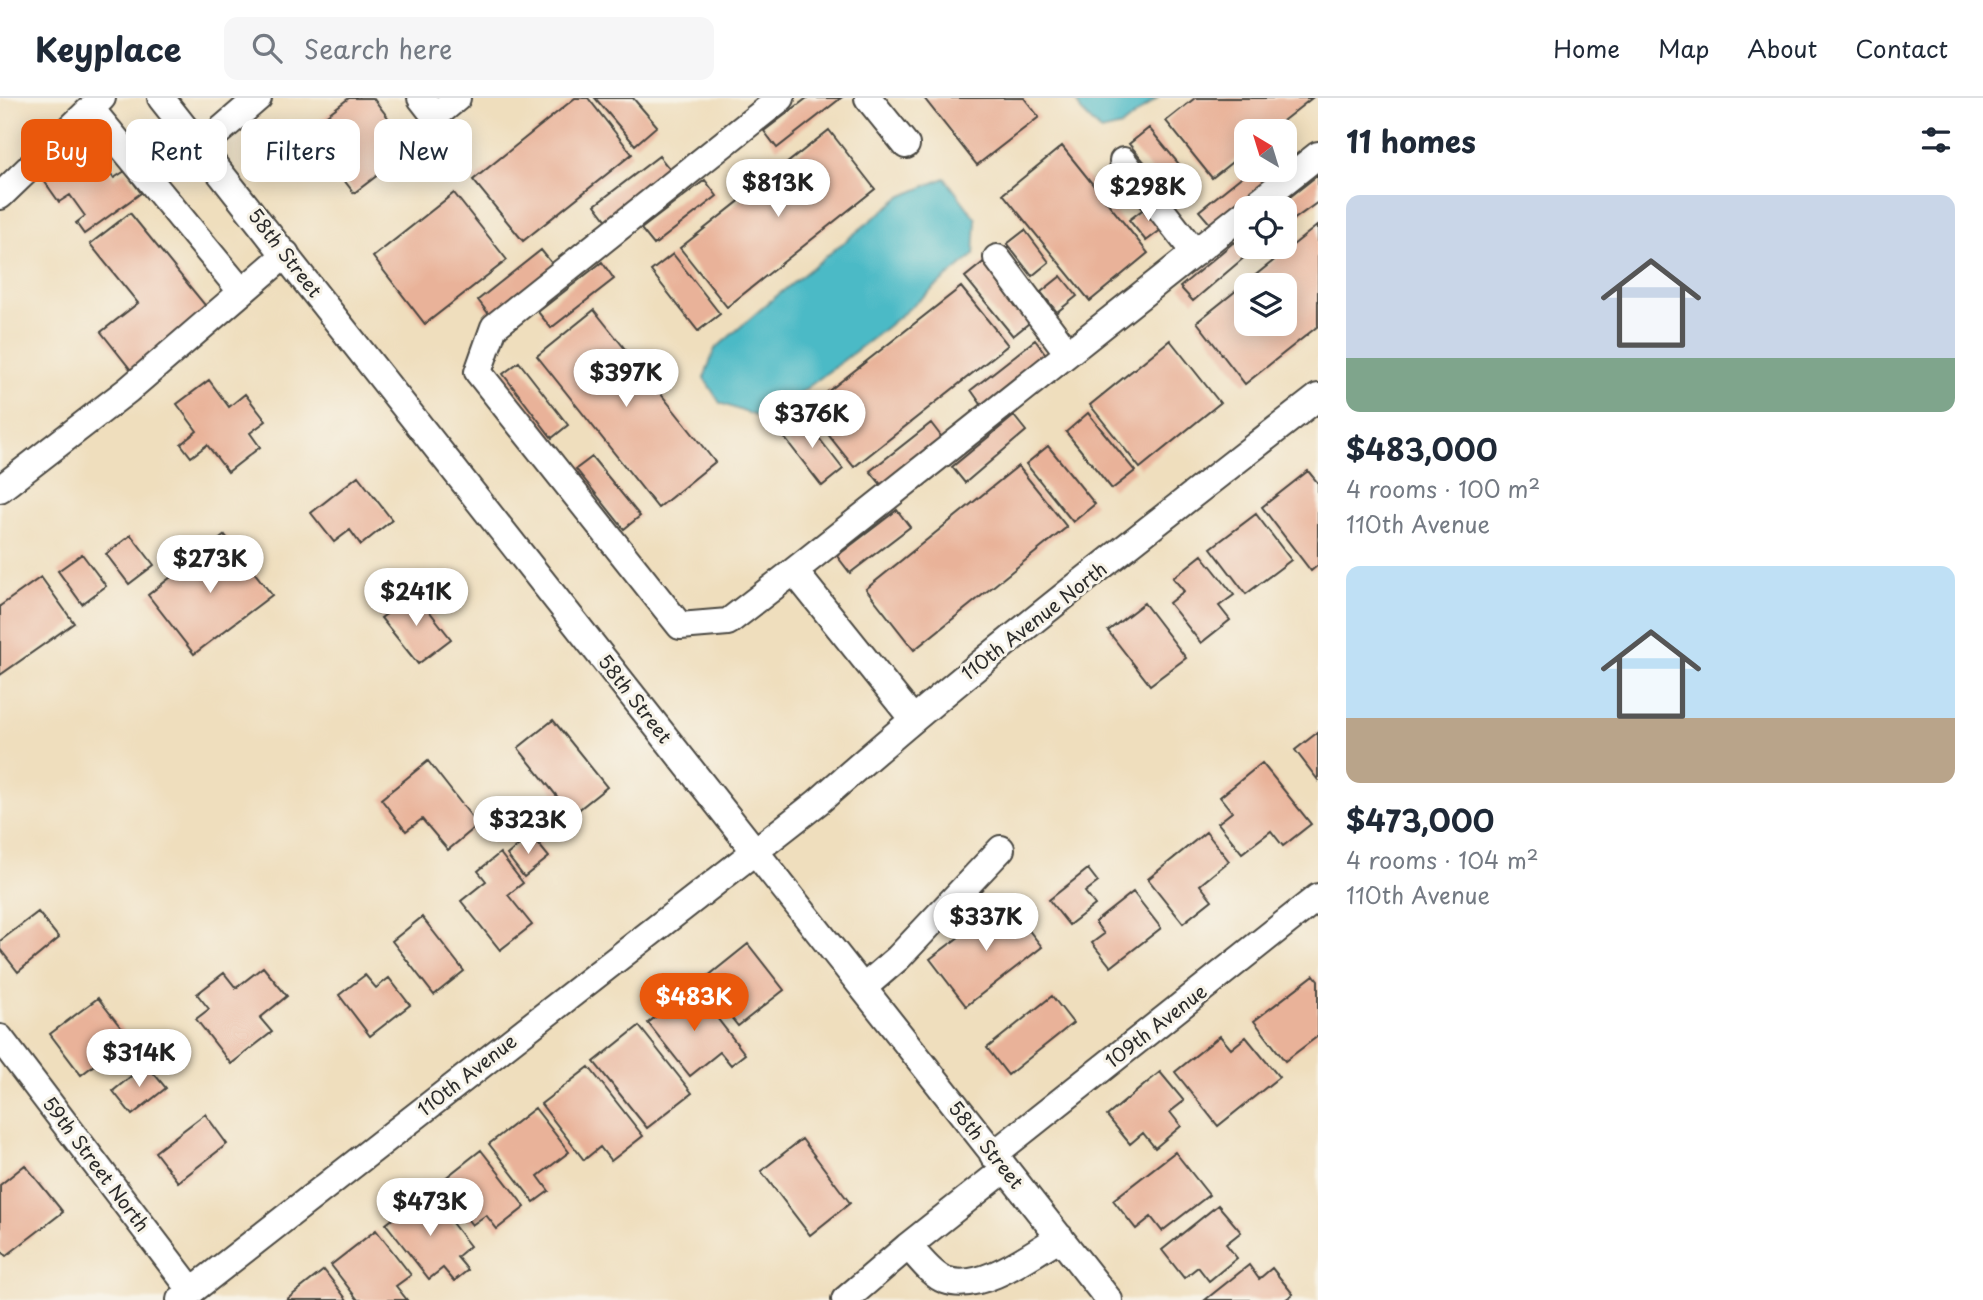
<!DOCTYPE html>
<meta charset="utf-8">
<style>
:root{--surface:#fff;--page:#f6f6f7;--text:#1f2937;--muted:#747a83;--line:#e0e1e3;--accent:#ea580c}
body{margin:0;font-family:"Playpen Sans",sans-serif;background:var(--page);color:var(--text);height:100vh;display:flex;flex-direction:column;font-size:26px;white-space:nowrap}
*{box-sizing:border-box;margin:0}
p{font-size:23px;color:var(--muted)}
.icon{flex:none;width:38px;height:38px;fill:none;stroke:currentColor;stroke-width:2;stroke-linecap:round;stroke-linejoin:round}
.map{position:relative;flex:1;overflow:hidden}
.panel{display:flex;flex-direction:column;background:var(--surface);width:665px}
.panel>*{flex:none}
.guide{position:absolute;left:21px;top:21px;width:665px;height:63px;display:flex;gap:14px}
.needle{width:46px;rotate:322deg}
.controls{position:absolute;left:1234px;top:21px;display:grid;gap:14px}
.controls a{display:grid;place-items:center;width:63px;height:63px;border-radius:14px;background:var(--surface);box-shadow:0 4px 18px #0003;font-size:35px}
.price{position:absolute;translate:-50% -60px;padding:0 16px;border-radius:24px;background:#fff;color:#222;font-size:23px;line-height:46px;filter:drop-shadow(0 2px 4px #0008)}
.price::after{content:'';position:absolute;left:50%;top:42px;width:21px;height:16px;margin-left:-10px;background:inherit;clip-path:polygon(0 0,100% 0,50% 100%)}
.price.selected{background:var(--accent);color:#fff}
ul{padding:0;list-style:none}
li{display:grid;align-content:center;gap:14px;height:371px;padding:0 28px}
li span{display:grid;place-items:center;height:217px;border-radius:14px;color:#555}
li>.icon{margin-inline-start:auto}
span .icon{width:126px;height:126px;fill:#fffc;stroke-width:1}
li b{font-size:30px}
h2{display:flex;justify-content:space-between;align-items:center;height:84px;padding:0 28px;font-size:30px}
.chip{padding:0 24px;border-radius:14px;background:var(--surface);box-shadow:0 4px 18px #0003;font-size:24px;line-height:63px}
.chip.selected{background:var(--accent);color:#fff}
header{display:flex;align-items:center;gap:42px;box-sizing:border-box;height:98px;padding:0 35px;background:var(--surface);border-bottom:2px solid var(--line)}
header strong{font-size:33px}
nav{display:flex;gap:38px;margin-inline-start:auto;font-size:24px}
.search{width:490px;height:63px;background:var(--page);display:flex;align-items:center;gap:18px;box-sizing:border-box;padding:0 24px;border-radius:14px;color:var(--muted);font-size:26px}
main{display:flex;flex:1;min-height:0}
.map>svg:first-child{display:block}
.water{fill:#4cbac6;stroke:#3c7278;stroke-width:2}
.building{fill:#e9b299;fill-rule:evenodd}
.lines{fill:none;stroke-linecap:round;stroke-linejoin:round}
.minor-casing{stroke:#484641;stroke-width:30}
.minor{stroke:#fff;stroke-width:26}
.labels{text-anchor:middle;stroke-width:6;stroke-linejoin:round;paint-order:stroke}
.street-label{font-size:19px;fill:#2b2b2b;stroke:#f7f3e8}
</style>
<header>
<strong>Keyplace</strong>
<div class="search"><svg class="icon" aria-label="search" viewBox="0 0 24 24"><circle cx="10" cy="10" r="6"/><path d="M15 15l6 6"/></svg>Search here</div>
<nav><a>Home</a><a>Map</a><a>About</a><a>Contact</a></nav>
</header>
<main>
<div class="map">
<svg width="1318" height="1202" viewBox="0 0 1318 1202">
<rect width="100%" height="100%" fill="#f7f3e8"/>
<filter id="ink" filterUnits="userSpaceOnUse"><feTurbulence type="fractalNoise" baseFrequency=".0143" numOctaves="2"/><feDisplacementMap in="SourceGraphic" scale="14" xChannelSelector="R" yChannelSelector="G"/><feConvolveMatrix kernelMatrix="1 2 1 2 8 2 1 2 1" color-interpolation-filters="sRGB"/></filter>
<filter id="wash" filterUnits="userSpaceOnUse"><feTurbulence type="fractalNoise" baseFrequency=".00686" numOctaves="4" result="noise"/><feDisplacementMap in="SourceGraphic" scale="28" xChannelSelector="R" yChannelSelector="G"/><feGaussianBlur stdDeviation="1.57" result="paint"/><feColorMatrix in="noise" values="0 0 0 0 0 0 0 0 0 0 0 0 0 0 0 0 0 1.4 0 .05"/><feComposite in="paint" operator="in"/></filter>
<g filter="url(#wash)">
<rect width="100%" height="100%" fill="#efdebd"/>
<path class="water" d="M1075,0H1157L1122,28L1101,33L1081,13Z
M945,80L976,121L974,157L878,236L787,305L758,319L720,305L704,280L715,251L768,205L900,99Z"/>
<g id="blocks">
<path class="building" d="M349,0H373L412,51L354,95L306,33Z
M575,0H588L632,56L523,143L473,82Z
M595,0H633L657,28L635,47Z
M807,0H841L777,50L764,33Z
M924,0H1024L1039,19L977,67Z
M1195,0H1312L1270,33H1246V53L1212,80L1166,23Z
M1149,30L1198,89L1179,105L1129,46Z
M829,32L875,91L727,209L680,150Z
M89,46L114,80L125,73L141,95L84,136L76,125L85,118L70,97L59,104L42,80Z
M1062,48L1148,155L1090,203L1003,96Z
M659,58L672,74L608,124L595,107Z
M1250,72H1269L1274,78L1212,128L1199,113Z
M1318,77V104L1293,122L1281,106Z
M705,82L717,98L654,147L641,131Z
M454,95L507,162L425,226L373,159Z
M1149,107L1166,128L1146,143L1129,122Z
M130,115L209,212L131,272L101,234L138,205L90,146Z
M1318,127V228L1245,286L1197,224ZM1246,187H1284V226H1246Z
M1025,132L1049,164L1032,178L1007,146Z
M1234,144L1246,158L1193,203L1180,189Z
M541,152L555,169L491,219L478,202Z
M673,156L720,216L698,233L651,173Z
M986,162L1034,221L1013,238L965,179Z
M602,164L614,181L551,230L538,214Z
M1061,178L1077,198L1057,214L1041,194Z
M961,189L1008,247L854,369L807,310Z
M594,212L715,364L658,410L537,258Z
M1035,242L1048,259L983,309L971,292Z
M1170,242L1220,305L1140,370L1090,307Z
M519,264L568,327L552,340L503,276Z
M209,282L229,309L245,296L266,323L250,335L260,349L228,374L207,347L191,359L181,346L197,333L177,306Z
M1088,315L1135,373L1112,391L1066,334Z
M801,317L843,371L822,388L780,334Z
M1014,318L1026,333L965,385L952,369Z
M931,325L944,342L883,389L870,373Z
M1048,348L1095,406L1073,424L1026,366Z
M592,359L640,418L624,431L576,371Z
M1018,368L1067,429L914,552L866,491Z
M1308,373L1318,385V467L1311,473L1262,409Z
M358,378L392,422L361,447L350,432L334,444L311,415Z
M897,412L910,429L850,475L837,458Z
M1256,416L1291,462L1246,496L1211,450Z
M131,437L154,467L129,486L106,456Z
M225,437L272,497L194,556L148,497Z
M82,456L106,488L82,506L58,473Z
M1202,457L1234,497L1219,508L1230,522L1201,545L1169,505L1184,493L1173,480Z
M41,479L74,525L0,577V508Z
M415,495L451,541L418,566L381,520Z
M1144,505L1186,560L1150,587L1108,533Z
M553,622L607,689L572,717L518,650Z
M1318,634V682L1295,652Z
M428,663L478,727L448,752L422,721L406,733L381,701Z
M1262,665L1311,726L1283,748L1271,733L1242,755L1218,725L1232,714L1220,699Z
M1206,734L1229,763L1200,787L1212,802L1183,825L1148,781Z
M531,737L549,759L524,779L507,757Z
M500,755L523,785L508,797L532,827L500,852L461,803L486,783L478,773Z
M1088,771L1098,784L1085,794L1095,807L1069,827L1049,802Z
M1133,794L1161,830L1111,869L1092,845L1104,836L1095,824Z
M1006,803L1042,849L966,908L930,861Z
M38,814L59,840L18,874L0,851V843Z
M422,819L464,873L434,897L392,843Z
M748,846L784,892L738,928L702,883Z
M263,869L287,898L260,920L272,934L231,966L196,921L209,911L197,896L224,875L236,890Z
M365,877L376,890L389,880L410,907L370,938L339,897Z
M1314,877L1318,882V938L1285,963L1254,923Z
M693,889L745,956L731,967L720,954L690,978L648,925Z
M1052,898L1073,925L1008,977L987,950Z
M98,900L129,940L81,977L50,936Z
M639,928L692,995L647,1030L594,964Z
M1220,938L1231,951L1246,939L1279,979L1218,1028L1175,974Z
M146,966L166,990L132,1017L113,993Z
M589,969L643,1038L611,1063L600,1049L584,1062L541,1006Z
M1160,974L1184,1003L1170,1014L1181,1028L1155,1050L1143,1035L1130,1046L1107,1018Z
M535,1010L569,1054L538,1078L549,1093L534,1104L489,1046Z
M205,1016L227,1046L178,1084L155,1054Z
M802,1041L850,1105L810,1137L761,1073Z
M481,1052L525,1109L497,1131L486,1117L472,1127L439,1085Z
M1175,1054L1209,1097L1162,1133L1151,1119L1136,1131L1113,1102Z
M25,1067L63,1114L6,1158L0,1151V1087Z
M428,1094L470,1148L457,1159L468,1172L454,1183L443,1170L429,1181L386,1126Z
M1218,1107L1241,1134L1226,1146L1237,1160L1209,1183L1198,1169L1184,1180L1162,1152Z
M376,1132L411,1177L396,1188L407,1202H358L331,1167Z
M1249,1167L1259,1181L1272,1170L1293,1196L1285,1202H1205Z
M324,1172L347,1202H286Z"/>
</g>
</g>
<g filter="url(#ink)">
<use href="#blocks" fill-opacity="0" stroke="#484641" stroke-width="2"/>
<g class="lines">
<defs>
<path id="minor" d="M161,0L1109,1202
M421,0L435,18L457,0
M781,0L494,229L478,274L680,528L728,524L794,473
M868,0L906,47
M91,11L242,194
M201,49L258,0
M1123,63L1195,155
M0,98L102,0
M1251,110L1318,57
M997,160L1068,255
M0,391L128,292L286,156
M912,620L794,473L1246,114
M863,890L898,860L1001,751
M0,940L192,1193
M993,1057L1318,799
M908,1148L1005,1071
M180,1202L818,704C979,561 1149,431 1318,299
M845,1202L908,1148C919,1159 931,1177 945,1182C981,1195 1030,1157 1060,1139"/>
</defs>
<use href="#minor" class="minor-casing"/>
<use href="#minor" class="minor"/>
</g>
</g>
<g class="labels">
<g class="street-label">
<text transform="translate(285 155) rotate(52)" y="7">58th Street</text>
<text transform="translate(1034 523) rotate(-38)" y="7">110th Avenue North</text>
<text transform="translate(635 601) rotate(52)" y="7">58th Street</text>
<text transform="translate(1156 928) rotate(-38)" y="7">109th Avenue</text>
<text transform="translate(467 977) rotate(-38)" y="7">110th Avenue</text>
<text transform="translate(986 1047) rotate(51)" y="7">58th Street</text>
<text transform="translate(96 1066) rotate(53)" y="7">59th Street North</text>
</g>
</g>
</svg>
<div class="controls">
<a><svg class="needle" viewBox="-14 -14 28 28"><path d="M0-13l5 13h-10z" fill="#e53935"/><path d="M0 13l5-13h-10z" fill="#747a83"/></svg></a>
<a><svg class="icon" aria-label="locate" viewBox="0 0 24 24"><circle cx="12" cy="12" r="6"/><path d="M12 2v4M12 18v4M2 12h4M18 12h4"/></svg></a>
<a><svg class="icon" aria-label="layers" viewBox="0 0 24 24"><path d="M12 4l9 5-9 5-9-5zM3 14l9 5 9-5"/></svg></a>
</div>
<b class="price" style="left:778px;top:121px">$813K</b>
<b class="price" style="left:1148px;top:125px">$298K</b>
<b class="price" style="left:626px;top:311px">$397K</b>
<b class="price" style="left:812px;top:352px">$376K</b>
<b class="price" style="left:210px;top:497px">$273K</b>
<b class="price" style="left:416px;top:530px">$241K</b>
<b class="price" style="left:528px;top:758px">$323K</b>
<b class="price" style="left:986px;top:855px">$337K</b>
<b class="price selected" style="left:694px;top:935px">$483K</b>
<b class="price" style="left:139px;top:991px">$314K</b>
<b class="price" style="left:430px;top:1140px">$473K</b>
<div class="guide">
<a class="chip selected">Buy</a>
<a class="chip">Rent</a>
<a class="chip">Filters</a>
<a class="chip">New</a>
</div>
</div>
<section class="panel">
<h2>11 homes<svg class="icon" aria-label="filters" viewBox="0 0 24 24"><path d="M4 7h16M4 17h16"/><circle cx="9" cy="7" r="2"/><circle cx="15" cy="17" r="2"/></svg></h2>
<ul>
<li><span style="background:linear-gradient(#c9d6e8 75%,#7fa58c 0)"><svg class="icon" aria-label="home" viewBox="0 0 24 24"><path d="M3 11l9-7 9 7M6 9v11h12V9"/></svg></span><div><b>$483,000</b><p>4 rooms · 100 m²</p><p>110th Avenue</p></div></li>
<li><span style="background:linear-gradient(#bfe0f5 70%,#b9a48a 0)"><svg class="icon" aria-label="home" viewBox="0 0 24 24"><path d="M3 11l9-7 9 7M6 9v11h12V9"/></svg></span><div><b>$473,000</b><p>4 rooms · 104 m²</p><p>110th Avenue</p></div></li>
</ul>
</section>
</main>
